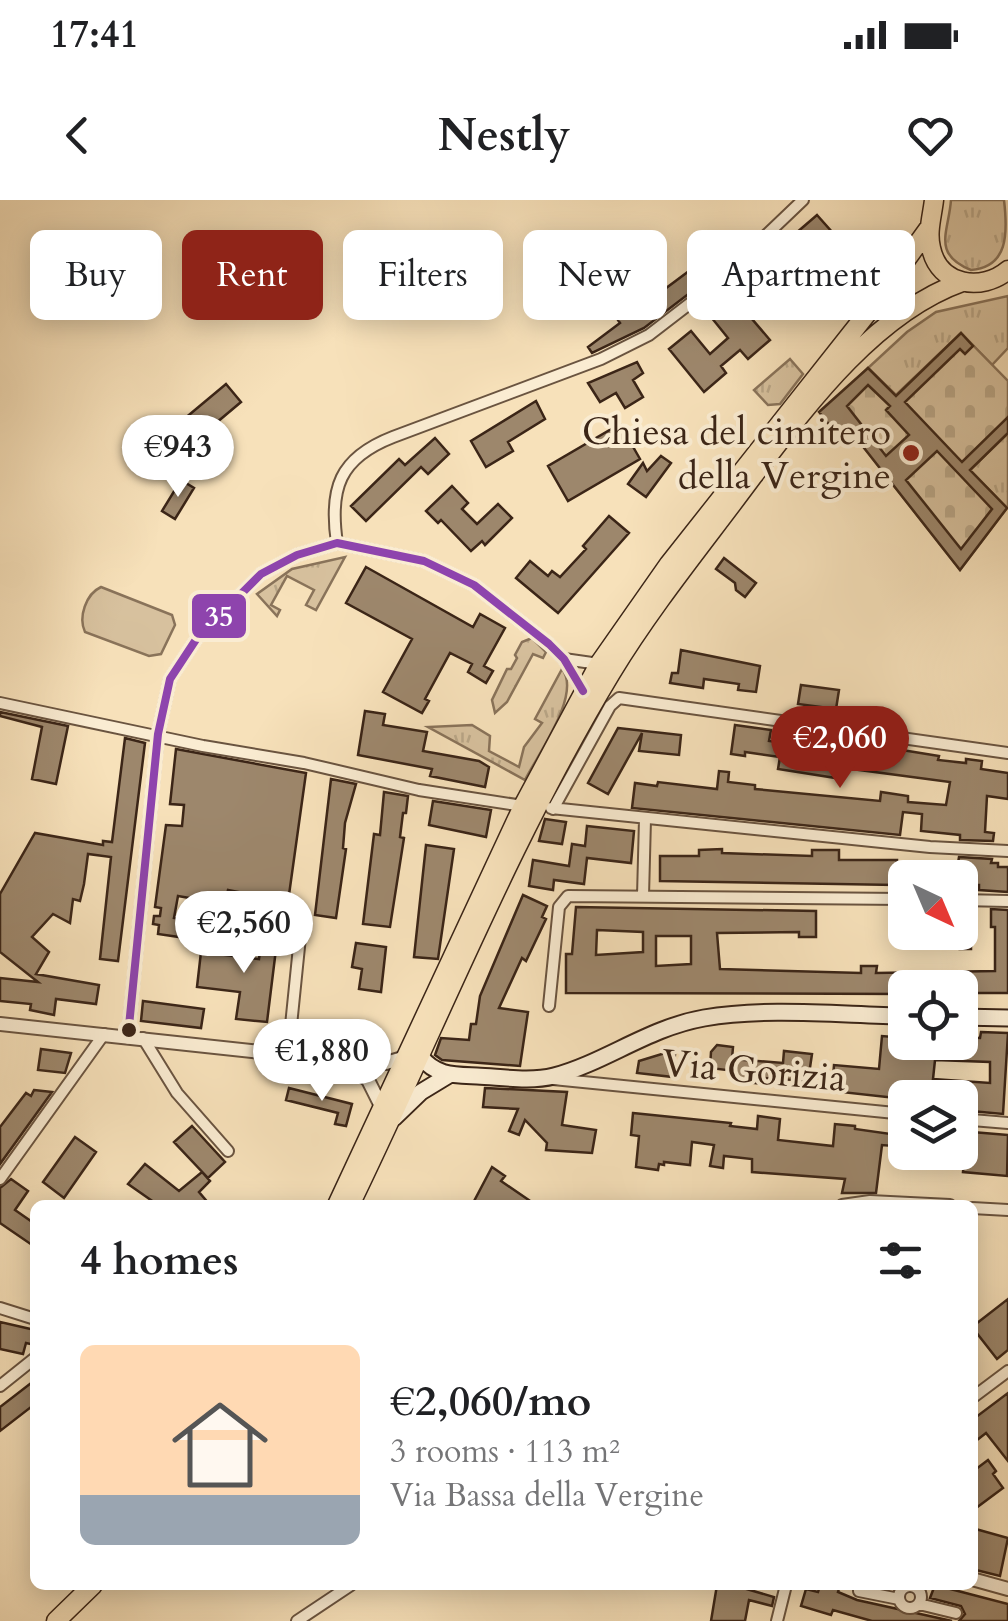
<!DOCTYPE html>
<meta charset="utf-8">
<style>
:root{--surface:#fff;--page:#f6f6f6;--text:#202124;--muted:#757577;--line:#e0e0e0;--accent:#8f2418}
body{margin:0;font-family:Cardo,serif;background:var(--page);color:var(--text);height:100vh;display:flex;flex-direction:column;font-size:38px;white-space:nowrap}
*{box-sizing:border-box;margin:0}
p{font-size:32px;color:var(--muted)}
.icon{flex:none;width:55px;height:55px;fill:none;stroke:currentColor;stroke-width:2;stroke-linecap:round;stroke-linejoin:round}
.map{position:relative;flex:1;overflow:hidden}
.sheet{position:absolute;left:30px;top:1000px;width:948px;height:390px;display:flex;flex-direction:column;background:var(--surface);border-radius:15px;box-shadow:0 5px 25px #0003}
.sheet>*{flex:none}
.banner{position:absolute;left:30px;top:30px;width:950px;height:90px;display:flex;gap:20px}
.needle{width:65px;rotate:136deg}
.tools{position:absolute;left:888px;top:660px;display:grid;gap:20px}
.tools a{display:grid;place-items:center;width:90px;height:90px;border-radius:15px;background:var(--surface);box-shadow:0 5px 25px #0003;font-size:50px}
.price{position:absolute;translate:-50% -85px;padding:0 22px;border-radius:35px;background:#fff;color:#222;font-size:32px;line-height:65px;filter:drop-shadow(0 2px 5px #0008)}
.price::after{content:'';position:absolute;left:50%;top:60px;width:30px;height:22px;margin-left:-15px;background:inherit;clip-path:polygon(0 0,100% 0,50% 100%)}
.price.selected{background:var(--accent);color:#fff}
ul{padding:0;list-style:none}
li{display:flex;align-items:center;gap:30px;height:250px;padding:0 50px}
li+li{border-top:2px solid var(--line)}
li span{display:grid;place-items:center;flex:none;width:280px;height:200px;border-radius:15px;color:#555}
li>.icon{margin-inline-start:auto}
span .icon{width:120px;height:120px;fill:#fffc;stroke-width:1}
li b{font-size:42px}
h2{display:flex;justify-content:space-between;align-items:center;height:120px;padding:0 50px;font-size:42px}
.pill{padding:0 35px;border-radius:15px;background:var(--surface);box-shadow:0 5px 25px #0003;font-size:35px;line-height:90px}
.pill.selected{background:var(--accent);color:#fff}
.status{display:flex;justify-content:space-between;align-items:center;height:70px;padding:0 50px;background:var(--surface);direction:ltr}
.status svg{height:28px;fill:currentColor}
header{display:flex;justify-content:space-between;align-items:center;height:130px;padding:0 50px;background:var(--surface);font-size:45px;font-weight:800}
.map>svg:first-child{display:block}
.grass{fill:url(#grass-tufts);stroke:#89735a;stroke-width:2.5}
.cemetery{fill:url(#cemetery-stones);stroke:#89735a;stroke-width:2.5}
.pitch{fill:#d7c19e;stroke:#89735a;stroke-width:2.5}
.building{fill:#9d876c;stroke:#3b2517;stroke-width:2.5;fill-rule:evenodd}
.lines{fill:none;stroke-linecap:round;stroke-linejoin:round}
.minor-casing{stroke:#6a5440;stroke-width:14}
.tertiary-casing{stroke:#6a5440;stroke-width:16}
.secondary-casing{stroke:#3b2517;stroke-width:19}
.primary-casing{stroke:#3b2517;stroke-width:21}
.minor{stroke:#faecd2;stroke-width:10}
.tertiary{stroke:#faecd2;stroke-width:12}
.secondary{stroke:#faecd2;stroke-width:15}
.primary{stroke:#f7e1ba;stroke-width:18}
.bus-1-casing{stroke:#faecd2;stroke-width:15}
.bus-1{stroke:#8e44ad;stroke-width:8}
.poi-dot{fill:#8f2418;stroke:#faecd2;stroke-width:4}
.bus-dot{fill:#3b2517;stroke:#faecd2;stroke-width:4}
.labels{text-anchor:middle;stroke-width:8;stroke-linejoin:round;paint-order:stroke}
.poi-label{font-size:38px;fill:#3b2517;stroke:#faecd2;text-anchor:end}
.street-label{font-size:38px;fill:#3b2517;stroke:#faecd2}
.line-badge{stroke:#faecd2;stroke-width:4}
.badge-label{font-size:28px;text-anchor:middle;font-weight:bold;fill:#fff}
</style>
<div class="status"><b>17:41</b><svg viewBox="0 0 49 12"><path d="M0 12V9h3v3zM5 12V6h3v6zM10 12V3h3v9zM15 12V0h3v12zM26 1h20v11H26zM47 4h2v5h-2z"/></svg></div>
<header><svg class="icon" aria-label="back" viewBox="0 0 24 24"><path d="M15 5l-7 7 7 7"/></svg>Nestly<svg class="icon" aria-label="heart" viewBox="0 0 24 24"><path d="M12 20l-8-8c-3-5 5-10 8-4 3-6 11-1 8 4z"/></svg></header>
<div class="map">
<svg width="1008" height="1421" viewBox="0 0 1008 1421">
<defs>
<pattern id="grass-tufts" width="24" height="20" patternUnits="userSpaceOnUse" patternTransform="scale(2.5)"><rect width="24" height="20" fill="#d7c19e"/><path d="M3 7l-1-3M5 7V3M7 7l1-3M15 17l-1-3M17 17v-4M19 17l1-3" fill="none" stroke="#b9a687"/></pattern>
<pattern id="cemetery-stones" width="16" height="16" patternUnits="userSpaceOnUse" patternTransform="scale(2.5)"><rect width="16" height="16" fill="#d7c19e"/><path d="M2 7V4a2 2 0 0 1 4 0v3zM10 15v-3a2 2 0 0 1 4 0v3z" fill="#b9a687"/></pattern>
</defs>
<rect width="100%" height="100%" fill="#f7e1ba"/>
<filter id="stains"><feTurbulence type="fractalNoise" baseFrequency=".002" numOctaves="4"/><feColorMatrix values="0 0 0 0 .2 0 0 0 0 .09 0 0 0 0 .02 0 0 0 .5 -.17"/></filter>
<radialGradient id="worn" r=".72"><stop offset=".6" stop-color="#630" stop-opacity="0"/><stop offset="1" stop-color="#630" stop-opacity=".3"/></radialGradient>
<path class="grass" d="M951,0H1004C1008,34 1008,67 971,70C931,54 949,31 951,0Z
M1008,96V148L992,165L961,133L896,196L868,168L907,132L936,112Z
M790,159L803,174L780,204L768,205L754,190Z
M1008,233V307L1007,308L970,270Z
M345,357L316,410L306,405L314,390L287,376L271,405L280,410L277,416L257,394L292,369Z
M532,438L546,452L543,458L533,454L507,502L495,513L492,500L507,469H511L517,458L515,455L522,442Z
M562,469C582,494 538,554 525,580L428,527L472,525L490,536L489,551L519,567L524,547L542,523L535,519Z"/>
<path class="cemetery" d="M961,133L1008,181V233L970,270L1007,308L960,370L830,204L868,168L896,195Z"/>
<path class="pitch" d="M101,387L172,415L175,425L161,454L149,456L85,432C78,417 86,394 101,387Z"/>
<path class="building" d="M817,15L832,32L819,44L812,36L803,44L795,34Z
M697,65L708,79L644,128L592,153L588,147L620,123L618,120L628,113L630,115Z
M734,98L770,140L748,159L740,150L721,166L726,173L704,192L669,149L691,131L710,154L728,138L711,117Z
M961,133L973,146L965,154L960,149L905,202L962,262L1008,217V233L970,270L1007,308L960,370L846,225L836,233L819,212L868,168L896,196ZM868,185L890,206L886,210L909,235L886,256L847,206ZM937,251L992,309L961,349L906,280Z
M637,162L643,173L633,180L643,197L625,208L616,193L600,202L588,183Z
M226,184L241,202L203,234L209,241L186,260L165,235Z
M536,201L545,219L508,242L513,251L486,267L471,241Z
M620,224L640,259L568,301L548,266Z
M435,238L449,254L428,274L421,267L366,321L351,306L399,259L405,265Z
M661,256L671,263L646,297L628,284L643,263L647,271Z
M181,280L194,288L175,319L162,311Z
M452,286L468,303L462,309L477,324L498,304L512,318L485,345L482,341L471,351L441,320L438,323L426,311Z
M609,316L629,333L558,413L516,378L530,361L548,376L552,371L560,377L586,349L583,346Z
M724,358L756,383L745,397L736,390L735,383L716,369Z
M366,367L473,427L480,414L505,428L484,466L493,471L486,483L468,472L472,464L450,453L425,499L429,501L422,513L383,492L412,439L346,403Z
M681,450L760,466L756,492L738,490L739,484L704,479L703,488L670,483L672,473H678Z
M801,485L839,490L836,509L798,504Z
M365,511L385,514L383,525L427,532L423,551L479,561L489,567L485,587L430,576L432,569L358,555Z
M0,512L68,526L56,584L32,579L42,527L0,516Z
M735,525L771,530L769,541L799,545L801,561L820,564L823,543L864,549L865,544L939,556L938,560L966,563V559L982,561L981,569L1008,573V599L987,596L985,632L994,633L993,641L960,640V635L921,631L922,614L903,612L900,635L632,608L635,583L657,586L658,582L717,589L719,571L729,572L728,582L755,585V589L880,601L881,592L908,596V602L946,605L950,582L844,568L842,579L778,569L780,557L745,552V556L731,554Z
M618,528L681,535L679,555L639,551L642,533L608,594L588,583Z
M125,538L145,543L118,761L100,759L111,657L88,654L84,684L80,701L73,699L70,723L53,714L32,737L49,752L36,774L99,785L96,804L56,799L54,815L30,810L31,804L0,801V778L38,782L0,752V694L35,633L103,645V641L112,642Z
M176,549L306,573L288,702L228,690L218,736L180,729L179,737L158,734L159,725L153,724L154,716H160L161,708L155,707L166,625L182,626L184,605L170,604ZM178,696L201,700L197,721L174,718Z
M331,579L356,584L345,623L343,648L346,649L336,718L315,715Z
M384,592L408,596L406,613H403L400,637L404,638L390,727L363,724L374,634L380,635Z
M433,601L491,610L486,637L429,625Z
M545,619L566,622L562,644L539,641Z
M587,626L634,631L631,663L587,658L584,684L554,680L553,690L529,686L533,660L569,666L572,644L585,646Z
M426,645L454,649L438,759L414,757Z
M722,649V653L812,656V650H839V660H897L896,685L660,681V656H699V650Z
M959,657L992,659L991,663H998V667H1008V692L979,690V685H963L960,678H948L945,662L958,663Z
M523,695L547,706L542,717L546,719L526,761L522,758L499,808L528,812L520,866L442,860L435,855L441,838L469,840L471,824H476L480,796Z
M576,707L816,711V737H799V732L717,733L720,769L861,773V766H877L876,773L995,771V727H991V709L1008,710V793H960V788H905V794L566,793V754H572ZM597,730L643,732V752L596,755ZM656,736H691V764L656,766Z
M960,719H971V749H960L961,744H939V732H960Z
M248,729L278,733L267,822L236,819L240,792L197,787L201,752L259,759L261,744L246,741Z
M356,743L386,747L381,792L359,789L362,769L352,767Z
M143,801L204,809L201,828L141,821Z
M981,832L1008,833L1003,914L960,910V898L905,899L832,891L834,865L879,869L882,836L905,838V842H960V837L980,838ZM935,860L990,862V883L933,879Z
M717,845L733,847L732,859L783,863L784,851L812,854L808,881L765,878V884L734,881L735,871L710,868L711,852Z
M41,849L71,853L65,873L38,870Z
M665,853L675,854L673,877L637,873L639,861Z
M289,888L352,904L346,926L335,924L338,913L286,900Z
M485,888L567,892L562,925L596,930L592,953L546,950L547,943L525,920L519,935L509,931L518,909L483,907Z
M34,890L52,892L0,964V927L26,893L31,896Z
M633,913L731,923L730,926L757,929L758,916L780,919L778,940L833,946L835,924L855,926V929L905,936V947L882,945L876,993H842L845,979L752,972V959L724,956L723,968L710,966L714,945L692,942L690,965L664,962V965L659,964L658,970L636,967L639,936L631,935Z
M192,926L225,962L208,978L174,942Z
M960,931L1008,935L1007,976L963,972L964,961H958Z
M75,937L96,952L64,998L43,982Z
M145,964L179,991L202,972L210,981L199,992L210,1005H158L128,984Z
M492,967L505,976L501,981L536,1005H472Z
M11,979L28,991L15,1010L35,1024V1047L0,1023V988Z
M1008,1099V1150L997,1159L972,1127Z
M0,1122L35,1130V1145L26,1143L23,1154L0,1149Z
M35,1180V1204L0,1231V1207Z
M1008,1193V1261L986,1233L972,1244V1220Z
M988,1260L996,1271L993,1274L1003,1288L972,1311V1272Z
M972,1328L1008,1338L1000,1376L972,1369Z
M717,1385H733L774,1397L772,1406L749,1400L745,1421H711Z
M820,1385H840L838,1392L857,1400L952,1421H872L833,1410L831,1415L801,1406L806,1389L818,1392Z
M935,1385L1008,1404V1421H959L965,1414L961,1406L930,1398Z"/>
<g class="lines">
<defs>
<path id="minor" d="M337,343C329,289 339,258 393,237L601,159L649,135L714,85L803,0
M564,459L599,464
M0,503L203,546L304,563L419,590L523,606
M551,608L930,647L1008,651
M553,609L610,506L619,498L1008,553
M643,696L645,619
M960,700L1008,701
M258,719L292,727L300,737L288,855
M549,806L559,707L568,696L905,699
M128,836L158,534L170,479L197,438L261,374L297,355L337,343L424,361L474,385L549,444L564,459L583,491
M143,838L177,893L228,951
M553,879L905,914
M960,919L1008,923
M0,979L104,834
M842,1005L870,1001L950,1005
M972,1008L1008,1010
M0,1108L35,1119
M0,1186L35,1158
M972,1198L1008,1171
M899 1397a11 11 0 1 1 22 0a11 11 0 1 1-22 0Z
M859,1391L899,1399
M919,1404L956,1413
M297,1421L351,1385
M777,1421L786,1385"/>
<path id="tertiary" d="M0,824L344,861L386,863L406,857
M346,862L368,880L382,908
M972,1379L1008,1389"/>
<path id="secondary" d="M960,817L1008,818
M421,857C436,876 454,875 477,876C501,877 530,882 554,876C606,862 648,828 704,818C769,807 840,815 905,816
M394,918L421,892L449,875"/>
<path id="primary" d="M934,0C932,17 927,32 931,48C939,86 982,92 1008,70
M337,1005L523,606L599,464L669,364L869,111L929,28
M350,1005C436,828 509,642 611,473C653,404 705,341 753,276C807,205 875,113 962,82
M56,1421L93,1385"/>
</defs>
<use href="#minor" class="minor-casing"/>
<use href="#tertiary" class="tertiary-casing"/>
<use href="#secondary" class="secondary-casing"/>
<use href="#primary" class="primary-casing"/>
<use href="#minor" class="minor"/>
<use href="#tertiary" class="tertiary"/>
<use href="#secondary" class="secondary"/>
<use href="#primary" class="primary"/>
<defs>
<path id="bus-1" d="M128,836L158,534L170,479L197,438L261,374L297,355L337,343L424,361L474,385L549,444L564,459L583,491"/>
</defs>
<use href="#bus-1" class="bus-1-casing"/>
<use href="#bus-1" class="bus-1"/>
</g>
<circle class="poi-dot" cx="911" cy="253" r="10"/>
<circle class="bus-dot" cx="129" cy="830" r="9"/>
<g class="labels">
<g class="poi-label">
<text x="891" y="244">Chiesa del cimitero<tspan x="891" dy="44">della Vergine</tspan></text>
</g>
<g class="street-label">
<text transform="translate(754 870) rotate(5)" y="13">Via Gorizia</text>
</g>
</g>
<rect class="line-badge" x="190" y="392" width="58" height="48" rx="10" fill="#8e44ad"/>
<g class="badge-label">
<text x="219" y="426">35</text>
</g>
<rect width="100%" height="100%" filter="url(#stains)"/>
<rect width="100%" height="100%" fill="url(#worn)"/>
</svg>
<div class="tools">
<a><svg class="needle" viewBox="-14 -14 28 28"><path d="M0-13l5 13h-10z" fill="#e53935"/><path d="M0 13l5-13h-10z" fill="#757577"/></svg></a>
<a><svg class="icon" aria-label="locate" viewBox="0 0 24 24"><circle cx="12" cy="12" r="6"/><path d="M12 2v4M12 18v4M2 12h4M18 12h4"/></svg></a>
<a><svg class="icon" aria-label="layers" viewBox="0 0 24 24"><path d="M12 4l9 5-9 5-9-5zM3 14l9 5 9-5"/></svg></a>
</div>
<b class="price" style="left:178px;top:300px">€943</b>
<b class="price selected" style="left:840px;top:591px">€2,060</b>
<b class="price" style="left:244px;top:776px">€2,560</b>
<b class="price" style="left:322px;top:904px">€1,880</b>
<div class="banner">
<a class="pill">Buy</a>
<a class="pill selected">Rent</a>
<a class="pill">Filters</a>
<a class="pill">New</a>
<a class="pill">Apartment</a>
</div>
<section class="sheet">
<h2>4 homes<svg class="icon" aria-label="filters" viewBox="0 0 24 24"><path d="M4 7h16M4 17h16"/><circle cx="9" cy="7" r="2"/><circle cx="15" cy="17" r="2"/></svg></h2>
<ul>
<li><span style="background:linear-gradient(#ffd9b3 75%,#9aa5b1 0)"><svg class="icon" aria-label="home" viewBox="0 0 24 24"><path d="M3 11l9-7 9 7M6 9v11h12V9"/></svg></span><div><b>€2,060/mo</b><p>3 rooms · 113 m²</p><p>Via Bassa della Vergine</p></div></li>
</ul>
</section>
</div>
